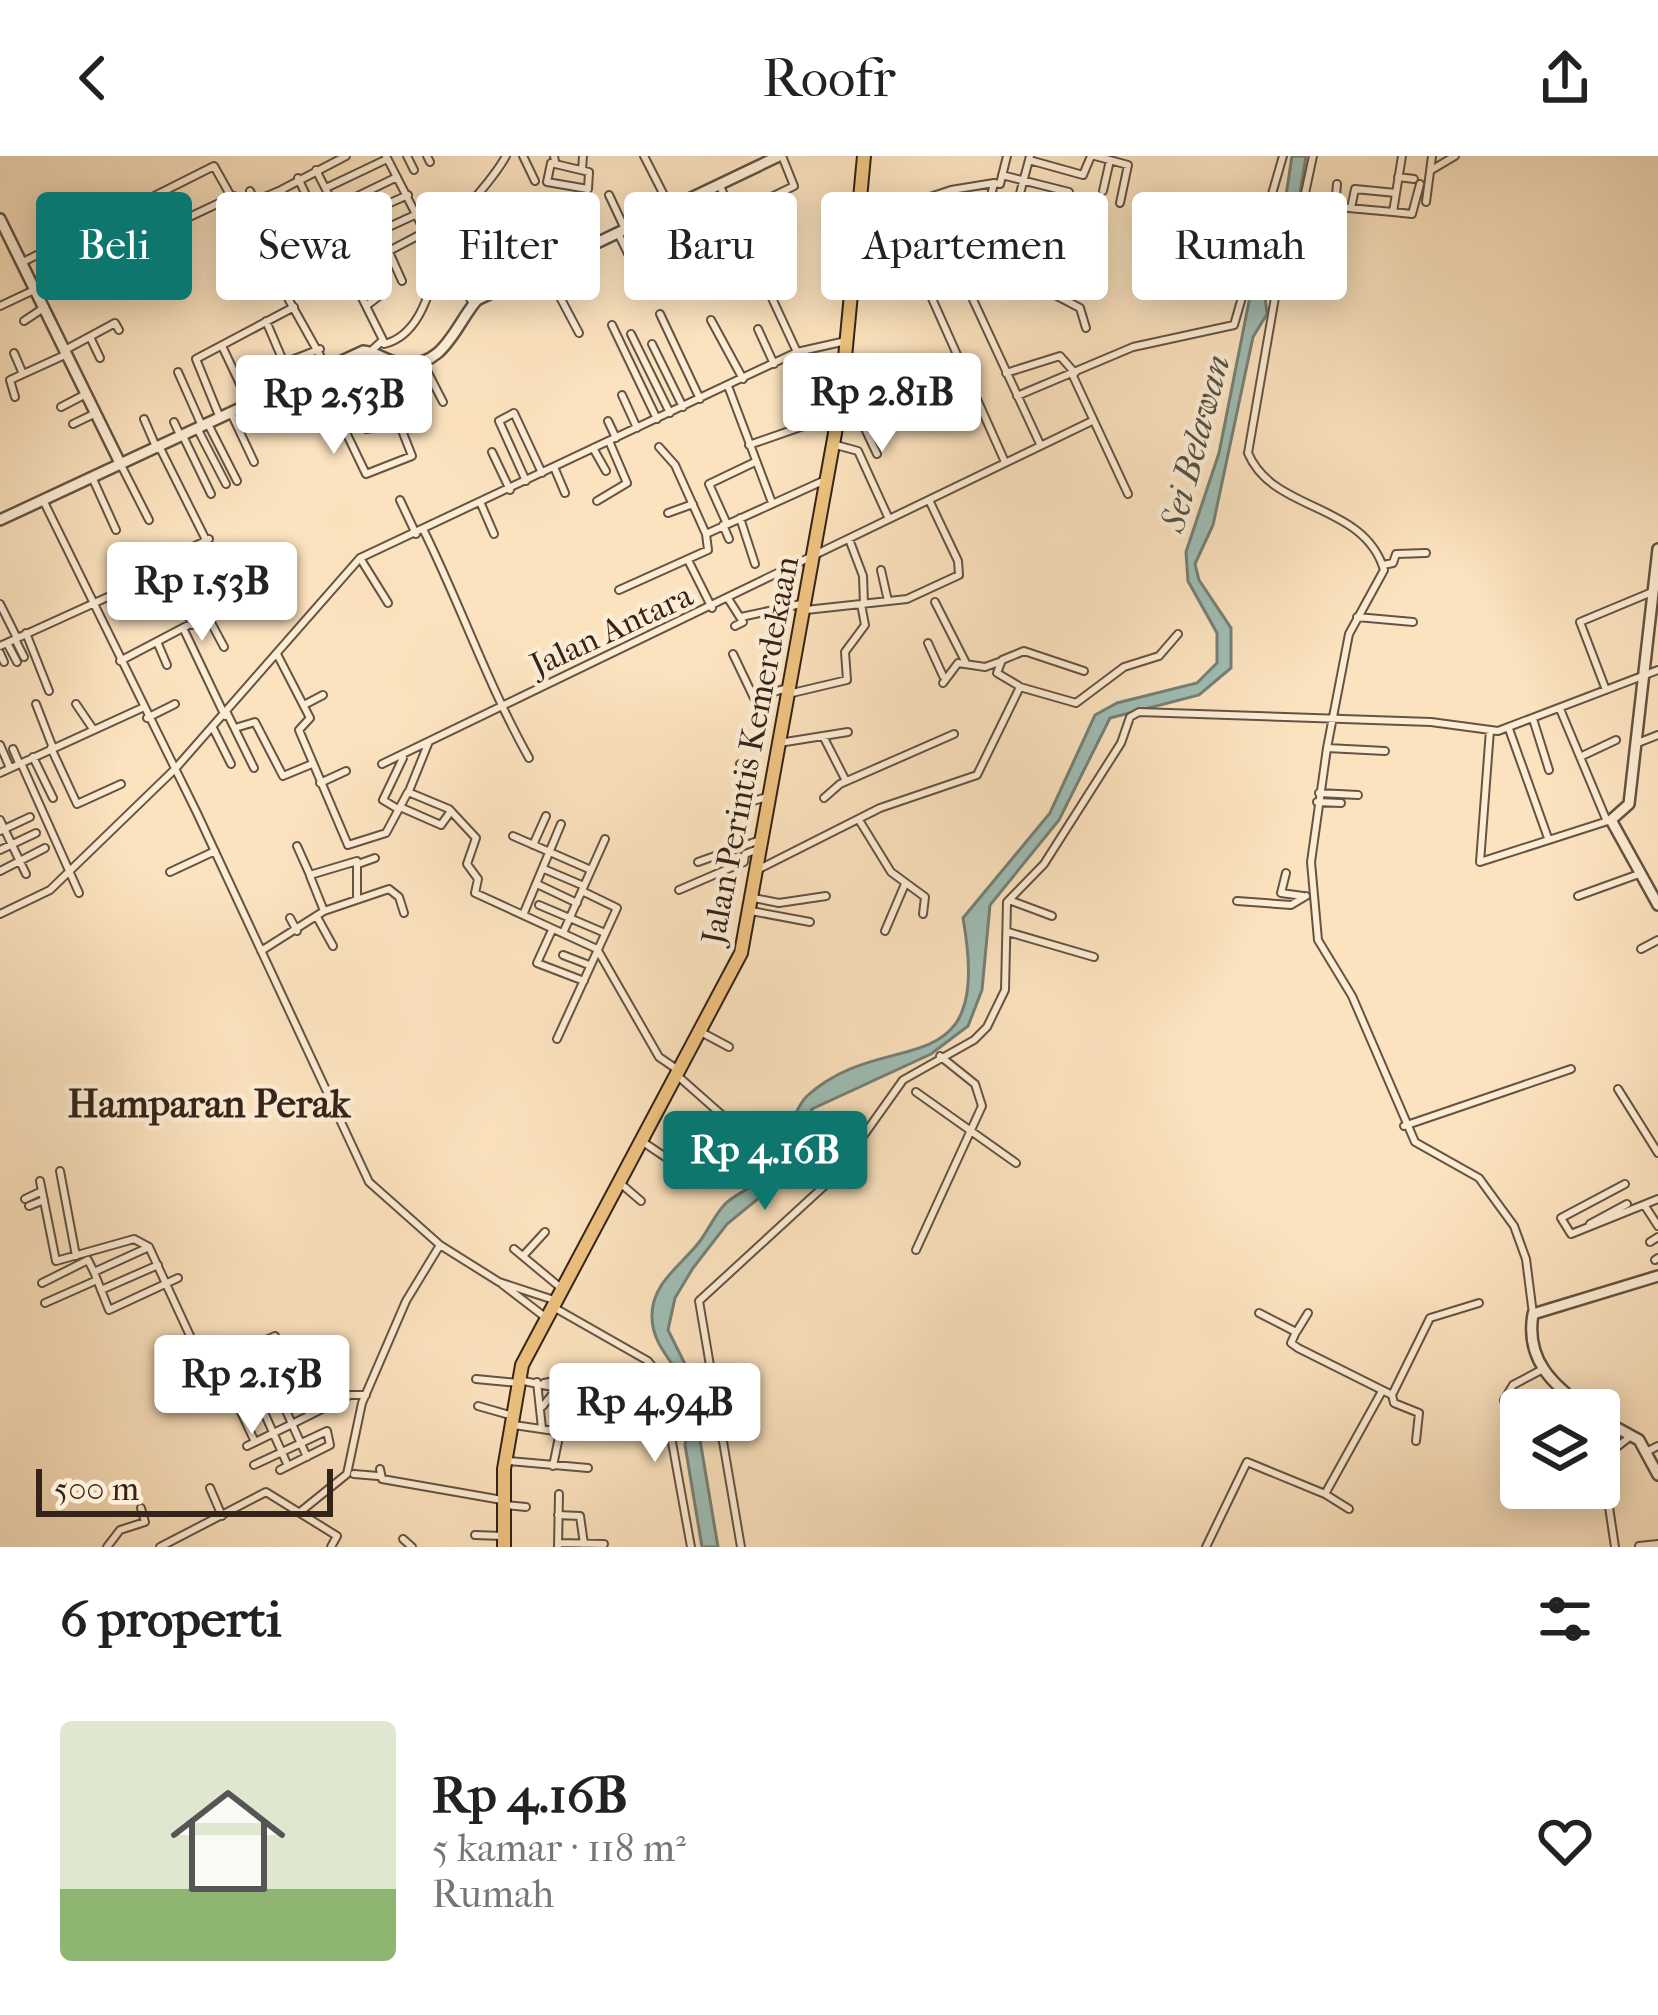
<!DOCTYPE html>
<html lang="id">
<meta charset="utf-8">
<style>
:root{--surface:#fff;--page:#f2f2f2;--text:#222;--muted:#767676;--line:#e0e0e0;--accent:#0f766e}
body{margin:0;font-family:"IM FELL French Canon",serif;background:var(--page);color:var(--text);height:100vh;display:flex;flex-direction:column;font-size:45px;white-space:nowrap}
*{box-sizing:border-box;margin:0}
p{font-size:39px;color:var(--muted)}
.icon{flex:none;width:66px;height:66px;fill:none;stroke:currentColor;stroke-width:2;stroke-linecap:round;stroke-linejoin:round}
.map{position:relative;height:1391px;overflow:hidden}
.panel{display:flex;flex-direction:column;background:var(--surface);flex:1}
.panel>*{flex:none}
.banner{position:absolute;left:36px;top:36px;width:1587px;height:108px;display:flex;gap:24px}
.fabs{position:absolute;left:1500px;top:1233px;display:grid;gap:24px}
.fabs a{display:grid;place-items:center;width:120px;height:120px;border-radius:12px;background:var(--surface);box-shadow:0 6px 30px #0003;font-size:60px}
.scale{position:absolute;left:36px;bottom:30px;width:297px;box-sizing:border-box;padding-left:12px;border:6px solid #33231a;border-top:0;font-size:33px;line-height:42px;white-space:nowrap;color:#33231a;-webkit-text-stroke:9px #fdedd5;paint-order:stroke}
.price{position:absolute;translate:-50% -102px;padding:0 27px;border-radius:12px;background:#fff;color:#222;font-size:39px;line-height:78px;filter:drop-shadow(0 3px 6px #0008)}
.price::after{content:'';position:absolute;left:50%;top:72px;width:36px;height:27px;margin-left:-18px;background:inherit;clip-path:polygon(0 0,100% 0,50% 100%)}
.price.current{background:var(--accent);color:#fff}
ul{padding:0;list-style:none}
li{display:flex;align-items:center;gap:36px;height:300px;padding:0 60px}
li+li{border-top:3px solid var(--line)}
li span{display:grid;place-items:center;flex:none;width:336px;height:240px;border-radius:12px;color:#555}
li>.icon{margin-inline-start:auto}
span .icon{width:144px;height:144px;fill:#fffc;stroke-width:1}
li b{font-size:51px}
h2{display:flex;justify-content:space-between;align-items:center;height:144px;padding:0 60px;font-size:51px}
.tag{padding:0 42px;border-radius:12px;background:var(--surface);box-shadow:0 6px 30px #0003;font-size:42px;line-height:108px}
.tag.current{background:var(--accent);color:#fff}
header{display:flex;justify-content:space-between;align-items:center;height:156px;padding:0 60px;background:var(--surface);font-size:54px;font-weight:600}
.map>svg:first-child{display:block}
.water{fill:#9fbeb5;stroke:#748077;stroke-width:3}
.lines{fill:none;stroke-linecap:round;stroke-linejoin:round}
.minor-casing{stroke:#655343;stroke-width:10}
.tertiary-casing{stroke:#655343;stroke-width:14}
.primary-casing{stroke:#33231a;stroke-width:16}
.minor{stroke:#fdedd5;stroke-width:6}
.tertiary{stroke:#fdedd5;stroke-width:9}
.primary{stroke:#eec280;stroke-width:12}
.labels{text-anchor:middle;stroke-width:9;stroke-linejoin:round;paint-order:stroke}
.street-label{font-size:33px;fill:#33231a;stroke:#fdedd5}
.water-label{font-size:36px;font-style:italic;fill:#535248;stroke:#fdedd5}
.quarter-label{font-size:39px;font-weight:bold;fill:#33231a;stroke:#fdedd5}
</style>
<header><svg class="icon" aria-label="back" viewBox="0 0 24 24"><path d="M15 5l-7 7 7 7"/></svg>Roofr<svg class="icon" aria-label="share" viewBox="0 0 24 24"><path d="M12 15V3M7 8l5-5 5 5M5 13v7h14v-7"/></svg></header>
<div class="map">
<svg width="1658" height="1391" viewBox="0 0 1658 1391">
<rect width="100%" height="100%" fill="#fce3bf"/>
<filter id="stains"><feTurbulence type="fractalNoise" baseFrequency=".00167" numOctaves="4"/><feColorMatrix values="0 0 0 0 .2 0 0 0 0 .09 0 0 0 0 .02 0 0 0 .5 -.17"/></filter>
<radialGradient id="worn" r=".72"><stop offset=".6" stop-color="#630" stop-opacity="0"/><stop offset="1" stop-color="#630" stop-opacity=".3"/></radialGradient>
<path class="water" d="M1292,0H1306L1300,38L1279,80L1264,132L1267,158L1253,181L1213,369L1195,408L1199,424L1231,472V512L1199,539L1110,562L1059,664L990,749L982,834L968,870L931,898L812,953L801,987L775,1029L727,1068L693,1112L675,1142L668,1174L703,1244L699,1278L718,1391H702L685,1289L692,1242C682,1213 652,1193 652,1161C651,1127 682,1109 700,1085C709,1073 715,1058 726,1047C737,1037 753,1032 764,1020C784,998 791,956 807,940C887,867 994,937 963,762L1050,657L1095,559L1117,547L1197,527L1217,507V477L1188,425L1186,396L1219,297L1257,105L1284,53Z"/>
<g class="lines">
<defs>
<path id="minor" d="M407,0L414,14
M427,0L430,6
M523,0L535,25
M644,0L670,51
M1007,0L1000,28L994,27L969,135L1040,288
M1030,0L1018,45L1060,61L1030,88L1021,121L1080,152L1086,172
M1095,0L1128,9L1120,47
M1313,0L1304,42L1286,78L1248,297C1273,357 1364,346 1384,414L1349,478L1327,592L1311,706L1318,784L1352,840L1415,986L1479,1022L1514,1070L1526,1103L1533,1158
M1402,0L1393,56L1412,58L1420,28
M1029,4L1083,19L1091,0
M551,7L589,16L588,33L547,26L551,7L555,5L554,0
M1433,13L1455,0
M316,14L341,63
M582,14L583,0
M1002,19L1069,36
M1398,21L1414,23
M298,22L315,58L300,68L281,34L346,0
M719,28L797,196
M326,32L387,3
M250,35L255,45L281,34
M1103,35L1110,4
M945,36L974,98
M609,39L625,73
M1426,46L1432,0
M1315,49L1393,56
M335,51L397,21
M1335,51L1337,28
M1351,52L1355,33L1396,37
M274,53L288,47
M892,53L1005,306
M876,57L892,90
M734,59L794,30L782,0
M461,62L485,92
M860,64L951,34L994,27
M349,65L408,39
M694,67L730,51
M281,68L295,62
M327,69L366,150
M319,74L343,62
M618,77L634,110
M523,80L542,113
M358,85L417,58
M389,96L402,125
M976,98L1022,110
M370,105L425,76L386,0
M23,106L214,10L327,212
M544,111L579,177
M437,114L453,118L473,147
M279,125L313,107L297,71
M0,150L234,40
M660,158L700,243
M711,164L743,223
M24,165L45,151
M266,165L284,207L320,193
M612,169L657,263
M758,173L774,208
M631,178L670,257
M90,181L100,202
M384,188C431,177 433,104 455,69C470,44 492,26 506,0
M652,188L683,251
M222,190L249,247
M65,194L115,167L119,174
M14,197L23,218
M422,205L443,246
M329,211L340,240V264L366,318L412,300L371,195L383,184L366,150L383,137L384,128L340,48
M178,216L202,270
M1006,217L1060,200L1075,217
M1073,220L1128,338
M728,230L771,344
M622,239L637,272
M1017,240L1133,191L1234,169L1283,0
M15,241L10,224L67,198
M844,243L876,230
M843,246L853,247L877,298
M61,251L86,238
M231,257L254,306
M220,262L196,203L294,151
M144,263L157,293
M340,264L356,256L366,273L378,271
M608,265L616,282
M174,266L181,281
M73,268L96,257
M208,268L237,325
M197,272L226,328
M183,280L211,338
M749,289L835,259
M836,289L858,295L889,363
M659,291L675,309L706,378
M593,292L606,315
M492,296L510,334
M121,309L149,364
M554,311L565,337
M92,321L116,374
M526,325L499,265L514,257L542,317
M43,344L197,657L369,1026L440,1089L499,1126L554,1144
M400,344L416,378
M597,345L627,327L609,285
M481,348L494,378
M668,357L693,348
M740,362L755,408
M727,368L709,328L755,306
M723,369L729,383
M424,375C461,450 487,527 529,602
M849,383L863,420L864,448
M360,402L388,447
M688,404L712,452
M1383,409L1393,407L1396,398L1426,397
M168,413L192,469
M881,414L888,445
M619,434L708,394L706,378L823,325
M236,444L290,420
M729,444L743,466L735,470
M935,446L965,505
M0,448L17,482
M806,454L907,443L959,419L958,405L929,344
M208,461L224,491
M741,461L801,448
M1357,461L1413,466
M185,476L225,560
M26,477L49,535
M15,483L24,501
M7,487L17,506
M928,487L943,520
M158,488L167,509
M0,490L178,409L185,395L209,383
M0,497L4,506
M277,498L310,562L299,574L348,689L386,677L408,636L449,653L476,682L467,708L478,723L475,737L597,793L659,901L678,914
M733,498L754,542L787,532
M120,505L236,444L160,292
M943,527L958,507L985,511L999,506
M1019,530L997,517L1002,504L1024,495L1084,515
M1606,534L1580,466L1652,436
M788,538L847,524L845,496L865,469L861,448
M36,548L53,592
M76,548L93,573
M304,549L323,539
M1560,553L1606,663
M227,557L254,612
M147,562L175,548
M1533,563L1549,614
M213,572L231,608
M235,572L255,566L283,620L312,608
M1509,573L1548,682
M1490,574L1480,706L1611,664
M823,580L846,625
M779,587L848,576
M1635,588L1658,579
M0,589L10,612
M51,592L77,648L121,628
M1327,592L1385,595
M13,593L19,607
M1582,600L1616,584
M33,601L53,642
M21,607L79,737
M382,608L1090,266
M740,608L753,645
M0,617L142,552
M320,627L346,615
M409,635L428,588
M1319,637L1358,639
M824,642L840,628L954,578
M1317,646L1341,647
M746,647L767,641
M400,651L441,669L451,655
M398,653L383,644L403,602
M0,664L26,718
M859,664L891,716L925,741L923,758
M0,675L30,661
M513,680L591,714
M533,689L546,660
M297,690L310,719L357,705V741
M0,694L36,677
M698,706L763,683
M358,708L375,702
M544,713L584,730
M759,713L880,652L977,619L1020,531L1076,547L1124,511L1159,500L1178,478
M0,715L45,692
M170,716L215,695
M1286,717L1281,737L1303,740
M310,720L324,755
M537,728L577,747
M679,734L744,706L745,698L761,692
M1578,740L1639,718
M754,742L779,747L826,740
M1009,744L1052,760
M1237,745L1291,749L1306,740
M539,749L605,777
M751,755L810,766
M0,758L50,734L175,613L360,402L797,196L846,185
M523,759L561,668
M317,761L333,790
M290,762L297,775
M552,774L537,807L584,825
M885,775L905,728
M1008,776L1094,801
M563,777L605,683
M1641,793L1658,784
M261,795L324,755L389,733L399,741L404,757
M563,799L589,809
M701,876L729,891
M557,883L617,752L582,735
M679,921L731,967
M1618,933L1658,997
M916,936L1016,1007
M1404,970L1571,913
M643,986L689,1017
M60,1015L76,1100
M40,1025L56,1105L134,1083L149,1091
M620,1027L641,1045
M25,1043L42,1035
M29,1050L44,1044
M1645,1050L1658,1070
M1590,1068L1627,1048
M1571,1078L1658,1043
M1571,1078L1561,1062L1625,1028
M1650,1086L1658,1081
M514,1093L561,1132
M916,1094L982,950L975,928L940,900
M523,1100L545,1076
M1655,1104L1658,1102
M178,1122L109,1154L94,1116L149,1091L204,1210
M42,1127L88,1104L94,1116
M502,1128L545,1161
M101,1134L158,1109
M45,1147L97,1124
M555,1152L648,1205L660,1220L691,1391
M1259,1157L1296,1176L1291,1187L1298,1192L1392,1239L1430,1162L1479,1147
M1297,1175L1308,1157
M283,1200L213,1231L205,1211L275,1180L291,1217L273,1225L292,1268L350,1239H366
M291,1217L310,1259
M476,1223L519,1227
M519,1224L557,1232L559,1223
M537,1226L542,1272
M544,1227L565,1223L597,1228
M254,1234L288,1310
M1392,1239L1394,1247L1419,1257L1416,1285
M235,1243L255,1286
M222,1249L273,1225
M478,1250L513,1260
M543,1250L557,1232
M514,1269L582,1279
M247,1290L292,1268L307,1301
M1646,1296L1658,1290
M1521,1303L1504,1244L1513,1229L1543,1213
M509,1305L588,1312
M1599,1305L1631,1280
M254,1309L327,1275L330,1289L280,1314
M553,1310L560,1276
M380,1313L382,1323L502,1344
M354,1318L378,1320
M210,1332L222,1360
M1325,1338L1349,1353
M506,1349L526,1351
M1609,1351L1615,1391
M300,1356L347,1318L362,1247L406,1145L440,1089
M558,1359L580,1360L584,1388
M475,1379L503,1380
M403,1383L412,1391
M558,1387L604,1388
M1639,1390L1658,1388
M107,1391L120,1374L145,1366L141,1352
M160,1391L266,1336L337,1380L331,1391
M558,1391L559,1338
M741,1391L699,1145L834,1021L903,924L974,884L987,871L1005,834L1007,746L1044,708L1121,587L1130,561L1139,556L1431,566L1498,575L1658,514
M1206,1391L1247,1306L1325,1338L1381,1237"/>
<path id="tertiary" d="M0,63L121,309
M0,364L363,195C377,196 386,205 400,207C444,214 455,169 477,144L779,0
M1658,393L1629,648L1611,664L1658,749
M1587,1254C1553,1229 1525,1204 1533,1158L1658,1120
M1599,1262L1639,1284L1658,1319"/>
<path id="primary" d="M504,1391V1313L522,1209L741,797L841,244L864,0"/>
</defs>
<use href="#minor" class="minor-casing"/>
<use href="#tertiary" class="tertiary-casing"/>
<use href="#primary" class="primary-casing"/>
<use href="#minor" class="minor"/>
<use href="#tertiary" class="tertiary"/>
<use href="#primary" class="primary"/>
</g>
<g class="labels">
<g class="street-label">
<text transform="translate(611 473) rotate(-25)" y="12">Jalan Antara</text>
<text transform="translate(749 594) rotate(-79)" y="12">Jalan Perintis Kemerdekaan</text>
</g>
<g class="water-label">
<text transform="translate(1194 287) rotate(-75)" y="13">Sei Belawan</text>
</g>
<g class="quarter-label">
<text x="209" y="961">Hamparan Perak</text>
</g>
</g>
<rect width="100%" height="100%" filter="url(#stains)"/>
<rect width="100%" height="100%" fill="url(#worn)"/>
</svg>
<div class="fabs">
<a><svg class="icon" aria-label="layers" viewBox="0 0 24 24"><path d="M12 4l9 5-9 5-9-5zM3 14l9 5 9-5"/></svg></a>
</div>
<div class="scale">500 m</div>
<b class="price" style="left:882px;top:299px">Rp 2.81B</b>
<b class="price" style="left:334px;top:301px">Rp 2.53B</b>
<b class="price" style="left:202px;top:488px">Rp 1.53B</b>
<b class="price current" style="left:765px;top:1057px">Rp 4.16B</b>
<b class="price" style="left:252px;top:1281px">Rp 2.15B</b>
<b class="price" style="left:655px;top:1309px">Rp 4.94B</b>
<div class="banner">
<a class="tag current">Beli</a>
<a class="tag">Sewa</a>
<a class="tag">Filter</a>
<a class="tag">Baru</a>
<a class="tag">Apartemen</a>
<a class="tag">Rumah</a>
</div>
</div>
<section class="panel">
<h2>6 properti<svg class="icon" aria-label="filters" viewBox="0 0 24 24"><path d="M4 7h16M4 17h16"/><circle cx="9" cy="7" r="2"/><circle cx="15" cy="17" r="2"/></svg></h2>
<ul>
<li><span style="background:linear-gradient(#dfe7d0 70%,#8fb573 0)"><svg class="icon" aria-label="home" viewBox="0 0 24 24"><path d="M3 11l9-7 9 7M6 9v11h12V9"/></svg></span><div><b>Rp 4.16B</b><p>5 kamar · 118 m²</p><p>Rumah</p></div><svg class="icon" aria-label="heart" viewBox="0 0 24 24"><path d="M12 20l-8-8c-3-5 5-10 8-4 3-6 11-1 8 4z"/></svg></li>
</ul>
</section>
